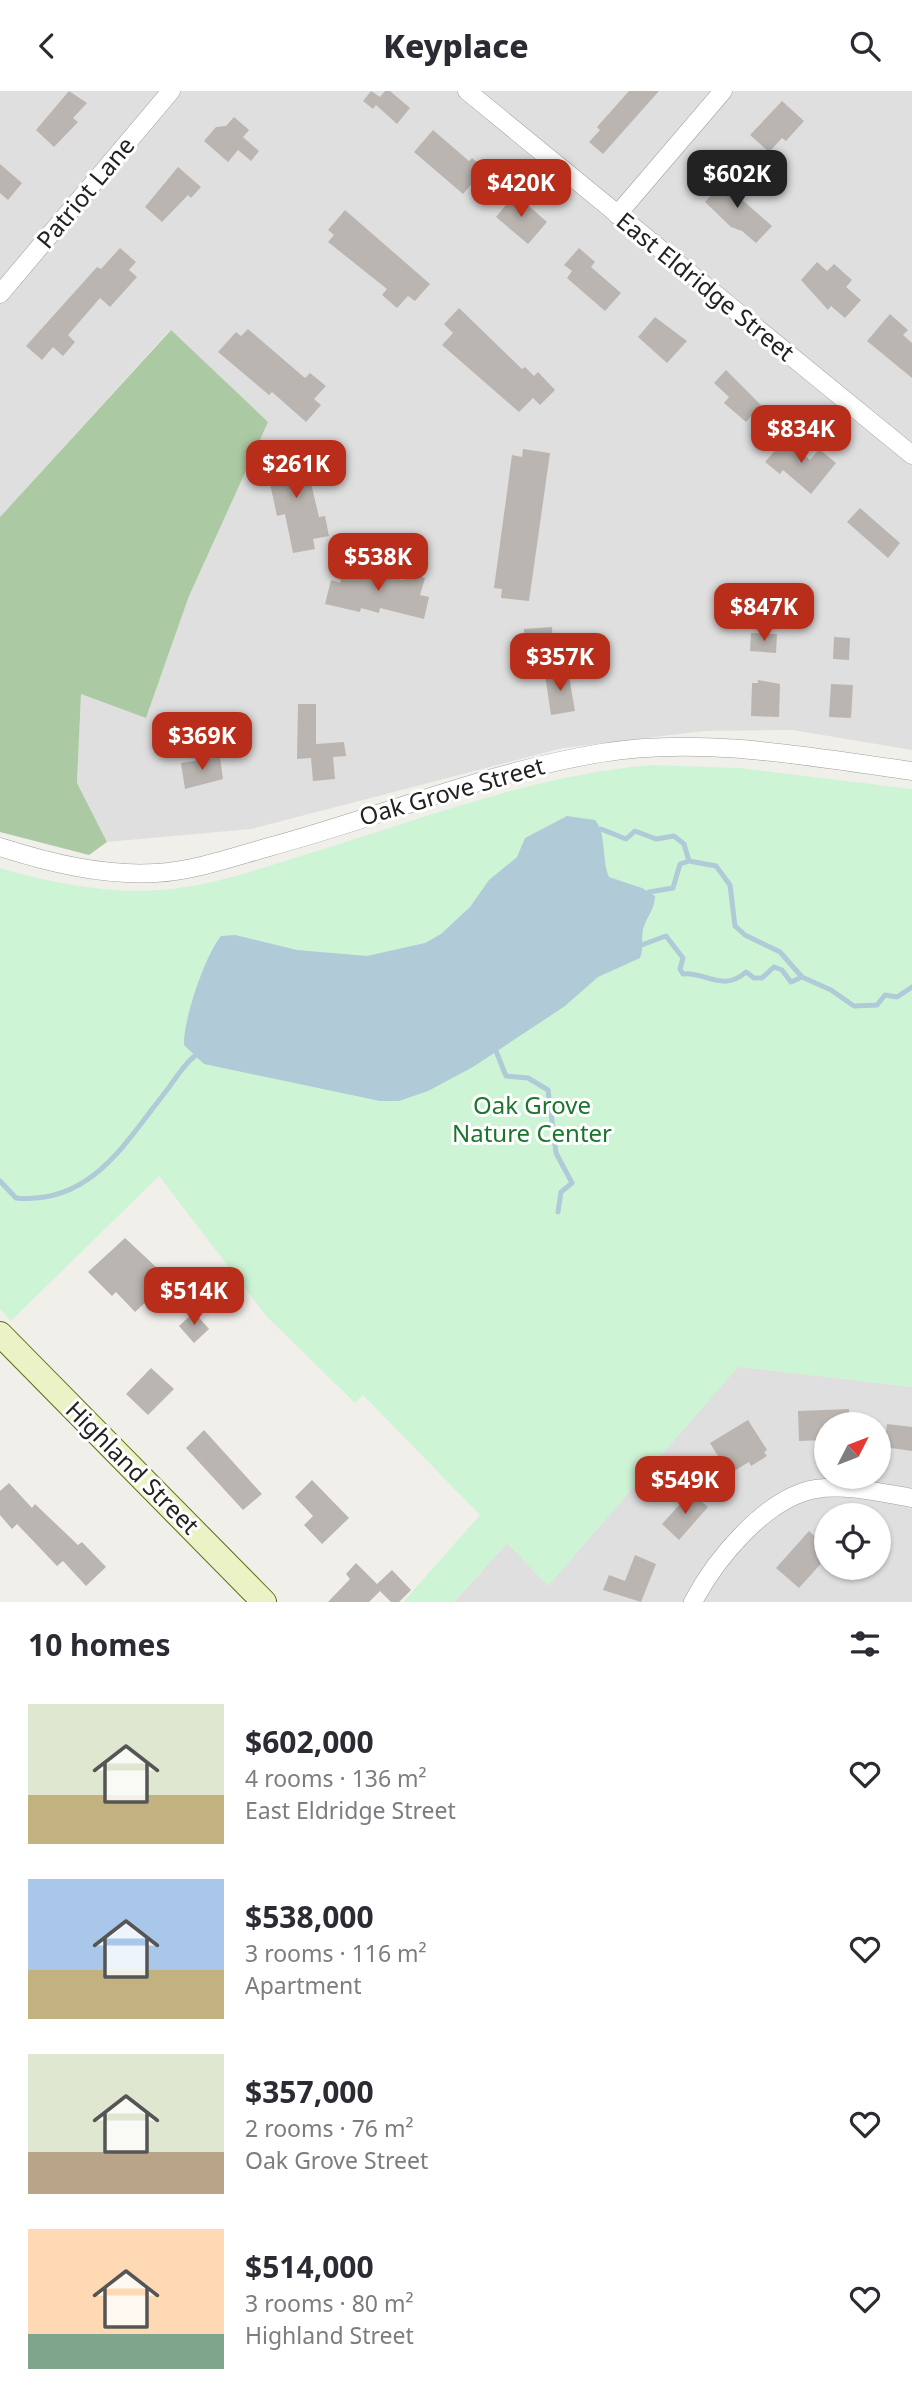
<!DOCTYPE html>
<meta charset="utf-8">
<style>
:root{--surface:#fff;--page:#f2f2f3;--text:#2b2b33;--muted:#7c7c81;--accent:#b92e1a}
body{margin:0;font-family:"Noto Sans",sans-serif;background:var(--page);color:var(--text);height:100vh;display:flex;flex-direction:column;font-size:26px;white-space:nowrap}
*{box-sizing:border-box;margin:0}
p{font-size:23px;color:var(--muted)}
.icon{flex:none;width:38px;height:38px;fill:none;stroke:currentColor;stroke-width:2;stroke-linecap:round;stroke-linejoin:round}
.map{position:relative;height:1511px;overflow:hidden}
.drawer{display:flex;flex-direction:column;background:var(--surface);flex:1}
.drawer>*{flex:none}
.needle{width:46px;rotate:48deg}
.buttons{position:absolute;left:814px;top:1321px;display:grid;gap:14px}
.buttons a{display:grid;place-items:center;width:77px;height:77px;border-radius:50%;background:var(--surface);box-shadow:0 2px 5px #0004;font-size:35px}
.price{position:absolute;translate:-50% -60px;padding:0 16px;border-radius:14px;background:var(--accent);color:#fff;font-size:23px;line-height:46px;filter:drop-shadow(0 2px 4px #0008)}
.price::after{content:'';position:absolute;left:50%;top:42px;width:21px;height:16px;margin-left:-10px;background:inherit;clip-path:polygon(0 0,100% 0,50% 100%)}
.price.on{background:#222;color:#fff}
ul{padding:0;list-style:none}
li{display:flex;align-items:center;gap:21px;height:175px;padding:0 28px}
li span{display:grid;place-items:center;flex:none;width:196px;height:140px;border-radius:0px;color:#555}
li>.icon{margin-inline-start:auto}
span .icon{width:84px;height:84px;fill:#fffc;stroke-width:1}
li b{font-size:30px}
h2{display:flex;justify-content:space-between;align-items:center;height:84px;padding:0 28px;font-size:30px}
header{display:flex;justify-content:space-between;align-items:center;height:91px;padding:0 28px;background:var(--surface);font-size:32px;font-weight:800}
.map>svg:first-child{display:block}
.residential{fill:#e0dfdf;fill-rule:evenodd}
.forest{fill:#abcaa4}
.park{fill:#cef4d6}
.water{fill:#b0cad8}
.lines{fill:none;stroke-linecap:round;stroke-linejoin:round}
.stream{stroke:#b0cad8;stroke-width:5}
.building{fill:#bab5b0}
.street-casing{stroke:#9f9f9f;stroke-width:19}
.secondary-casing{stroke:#596e14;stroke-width:26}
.street{stroke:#fff;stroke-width:18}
.secondary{stroke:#ebf3c6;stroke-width:24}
.labels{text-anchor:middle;stroke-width:6;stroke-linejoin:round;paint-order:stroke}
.street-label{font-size:24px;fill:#222;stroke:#fff}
.park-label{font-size:24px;fill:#1b752d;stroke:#fff}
</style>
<header><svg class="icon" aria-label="back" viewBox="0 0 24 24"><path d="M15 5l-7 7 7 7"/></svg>Keyplace<svg class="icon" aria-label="search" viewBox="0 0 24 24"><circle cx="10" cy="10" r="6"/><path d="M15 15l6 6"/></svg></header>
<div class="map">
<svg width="912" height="1511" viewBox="0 0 912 1511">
<rect width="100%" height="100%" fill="#f1efea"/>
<path class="residential" d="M0,0H912V659L793,639L704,640L563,657L251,738L107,751L77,692L81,602L146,627L189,505L170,239L0,426Z
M738,1275L912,1296V1511H454L507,1452L548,1494ZM826,1334H878V1386H826ZM826,1424H878V1477H826Z"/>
<path class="forest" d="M171,239L268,331L189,505L146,627L81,603L77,692L107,751L89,764L0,741V426Z"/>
<path class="park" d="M651,674L739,677L912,698V1296L738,1276L548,1495L507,1452L454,1511H403L480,1424L363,1304L355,1312L267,1226L159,1085L11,1230L0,1218V777C53,792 106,803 162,799C215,795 267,775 317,760C426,726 536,684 651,674Z"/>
<path class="water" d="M567,725L595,729C607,743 601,768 609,786L642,797L655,805C655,818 647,825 643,838C641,848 644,857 640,867L598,886L565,915L473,976L428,1000L399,1010H380L204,973L184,954C183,930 205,864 221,845L235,844L297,859L367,865L425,852L441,843L470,816L489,789L517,766L525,747Z"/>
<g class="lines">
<path class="stream" d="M601,738L626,748L635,740L656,748L674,745L684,753L689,770
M649,801L673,797L680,773L689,770L716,775L730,794L735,835L745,844L780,861L802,886L831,899L854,915L877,914L885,904L897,906L912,896
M636,856L666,845L683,867L680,878L683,883C704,880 723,902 746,881L754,887H762L774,876L782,879L791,891L802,886
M494,955L506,985L528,987L548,999L556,1062L572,1092L561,1101L558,1121
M0,1090L16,1107C91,1114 125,1052 167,999C176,987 186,970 199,962"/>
</g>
<path class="building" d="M69,0L87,12L73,27L78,31L54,56L36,39Z
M371,0L380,6L385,0H390L410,17L397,33L376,14L373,18L363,10Z
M629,0H659L603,63L589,51L600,39L597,36Z
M782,10L804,30L786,50L782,47L769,61L750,44Z
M234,26L249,39L243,46L259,60L251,70L238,59L228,71L204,50L216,36L226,35Z
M433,39L469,70L472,67L485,78L463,103L414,61Z
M0,73L22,92L8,109L0,102Z
M178,76L201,96L191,107L188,104L162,131L145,116Z
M728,85L744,99L739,106L772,135L756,152L742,140L731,136L705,111Z
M515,103L547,131L528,153L496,126Z
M345,119L430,193L415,210L408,205L397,217L382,204L387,198L328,151L334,144L328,139Z
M120,157L136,171L129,179L137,186L110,216L100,207L68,244L75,251L63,265L53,256L42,269L26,255L97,176L101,178Z
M579,157L595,171L591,176L621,202L605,220L567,187L572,180L564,174Z
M817,171L827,180L834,173L852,189L846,196L861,209L845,227L831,215L828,219L801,189Z
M459,217L522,278L525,276L534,285L538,281L555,299L540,314L533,307L519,321L442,254L453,242L444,233Z
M890,223L908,239L903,244L912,252V287L867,250Z
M655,226L687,250L667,272L638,246Z
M248,238L305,287L310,282L326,295L314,308L321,314L306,331L272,301L269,304L218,261L236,241L241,245Z
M726,279L761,314L746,331L724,312L729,306L714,292Z
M785,348L810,369L819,358L836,372L811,403L783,379L780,383L765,371Z
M523,358L550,362L529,510L501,507L502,498L494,497L512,364L522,366Z
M287,360L289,370L305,367L319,426L325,425L329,445L313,448L315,458L293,462L285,423L277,425L264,365Z
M860,417L900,452L888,467L847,431Z
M344,475L403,489L405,482L425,487L420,504L429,506L424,528L380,517L379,522L361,517L360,521L325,513L331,489L340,492Z
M552,536L553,556L525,558L524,538Z
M751,542L777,543L776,562L750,560Z
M834,546L850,547L849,569L833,568Z
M568,580L575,620L551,624L545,584Z
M758,589L780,593L779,626L751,625L752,592H758Z
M831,593L853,594L851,627L829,626Z
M298,613H316V653L344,651L346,665L333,666L335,688L313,690L311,667L297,668Z
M220,666L223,688L185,698L181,672Z
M125,1147L170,1189L135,1221L116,1201L112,1205L88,1181Z
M194,1221L209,1238L194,1252L179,1235Z
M151,1277L174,1298L148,1324L126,1303Z
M849,1318L850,1334H826V1349L799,1350L798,1320Z
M748,1329L767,1359L764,1361L767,1365L751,1375L749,1371L729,1383L710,1352Z
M887,1333L912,1336V1360L884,1356Z
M204,1339L262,1403L243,1419L186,1357Z
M312,1389L349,1427L322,1453L304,1434L313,1425L295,1406Z
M9,1392L32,1417L35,1413L78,1454L82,1451L106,1476L86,1495L63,1470L57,1475L17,1433L12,1438L0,1424V1400Z
M691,1401L708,1416L679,1449L662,1433Z
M809,1440L826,1455V1467L799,1497L776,1477Z
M635,1464L656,1473L641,1511L603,1499L609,1484L625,1490Z
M356,1472L377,1493L392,1479L411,1499L399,1511H391L380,1500L369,1511H328L350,1488L346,1483Z"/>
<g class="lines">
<defs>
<path id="street" d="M467,0L912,364
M617,124L723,0
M0,203L171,0
M0,756C50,772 103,785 156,782C194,780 233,766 269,756C380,726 487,681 601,662C703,645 810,666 912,680
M693,1511C715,1469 766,1406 816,1398C846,1393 882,1402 912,1407"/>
<path id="secondary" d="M0,1243L264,1511"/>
</defs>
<use href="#street" class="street-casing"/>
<use href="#secondary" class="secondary-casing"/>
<use href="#street" class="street"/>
<use href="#secondary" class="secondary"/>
</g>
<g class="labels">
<g class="street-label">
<text transform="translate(86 102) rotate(-50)" y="8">Patriot Lane</text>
<text transform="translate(705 196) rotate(39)" y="8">East Eldridge Street</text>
<text transform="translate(452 701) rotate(-16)" y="8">Oak Grove Street</text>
<text transform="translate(132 1377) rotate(45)" y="8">Highland Street</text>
</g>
<g class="park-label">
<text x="532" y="1023">Oak Grove<tspan x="532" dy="28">Nature Center</tspan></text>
</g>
</g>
</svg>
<div class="buttons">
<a><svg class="needle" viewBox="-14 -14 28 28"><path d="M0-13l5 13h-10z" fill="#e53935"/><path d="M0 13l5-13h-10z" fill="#7c7c81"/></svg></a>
<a><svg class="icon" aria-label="locate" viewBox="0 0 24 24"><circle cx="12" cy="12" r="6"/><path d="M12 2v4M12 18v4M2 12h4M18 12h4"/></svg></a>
</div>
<b class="price on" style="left:737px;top:119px">$602K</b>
<b class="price" style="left:521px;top:128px">$420K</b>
<b class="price" style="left:801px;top:374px">$834K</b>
<b class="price" style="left:296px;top:409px">$261K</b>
<b class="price" style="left:378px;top:502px">$538K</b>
<b class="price" style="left:764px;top:552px">$847K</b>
<b class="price" style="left:560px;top:602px">$357K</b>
<b class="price" style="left:202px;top:681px">$369K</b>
<b class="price" style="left:194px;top:1236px">$514K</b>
<b class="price" style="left:685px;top:1425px">$549K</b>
</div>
<section class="drawer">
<h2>10 homes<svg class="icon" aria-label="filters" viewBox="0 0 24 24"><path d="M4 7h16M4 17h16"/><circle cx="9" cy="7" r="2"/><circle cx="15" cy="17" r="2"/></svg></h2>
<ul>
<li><span style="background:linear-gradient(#dfe7d0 65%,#c2b280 0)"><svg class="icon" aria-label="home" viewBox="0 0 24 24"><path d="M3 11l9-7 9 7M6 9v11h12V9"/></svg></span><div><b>$602,000</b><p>4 rooms · 136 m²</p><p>East Eldridge Street</p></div><svg class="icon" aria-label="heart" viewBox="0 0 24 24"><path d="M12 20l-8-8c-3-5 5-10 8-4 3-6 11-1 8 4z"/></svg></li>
<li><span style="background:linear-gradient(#a9c7e8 65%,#c2b280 0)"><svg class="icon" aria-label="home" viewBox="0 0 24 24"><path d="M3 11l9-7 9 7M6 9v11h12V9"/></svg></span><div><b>$538,000</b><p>3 rooms · 116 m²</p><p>Apartment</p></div><svg class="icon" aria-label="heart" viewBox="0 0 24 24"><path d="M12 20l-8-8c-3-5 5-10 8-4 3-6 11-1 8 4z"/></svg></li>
<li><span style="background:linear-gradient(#dfe7d0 70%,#b9a48a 0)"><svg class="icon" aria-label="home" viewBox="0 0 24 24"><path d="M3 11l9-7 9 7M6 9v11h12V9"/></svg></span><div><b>$357,000</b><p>2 rooms · 76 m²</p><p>Oak Grove Street</p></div><svg class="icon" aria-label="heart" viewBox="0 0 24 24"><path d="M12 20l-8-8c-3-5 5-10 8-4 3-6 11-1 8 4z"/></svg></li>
<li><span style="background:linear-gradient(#ffd9b3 75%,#7fa58c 0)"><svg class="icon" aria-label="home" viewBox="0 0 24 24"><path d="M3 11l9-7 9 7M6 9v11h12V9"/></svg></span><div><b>$514,000</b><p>3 rooms · 80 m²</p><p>Highland Street</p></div><svg class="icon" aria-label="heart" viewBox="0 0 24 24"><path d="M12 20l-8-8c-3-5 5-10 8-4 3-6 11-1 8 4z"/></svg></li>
</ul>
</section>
